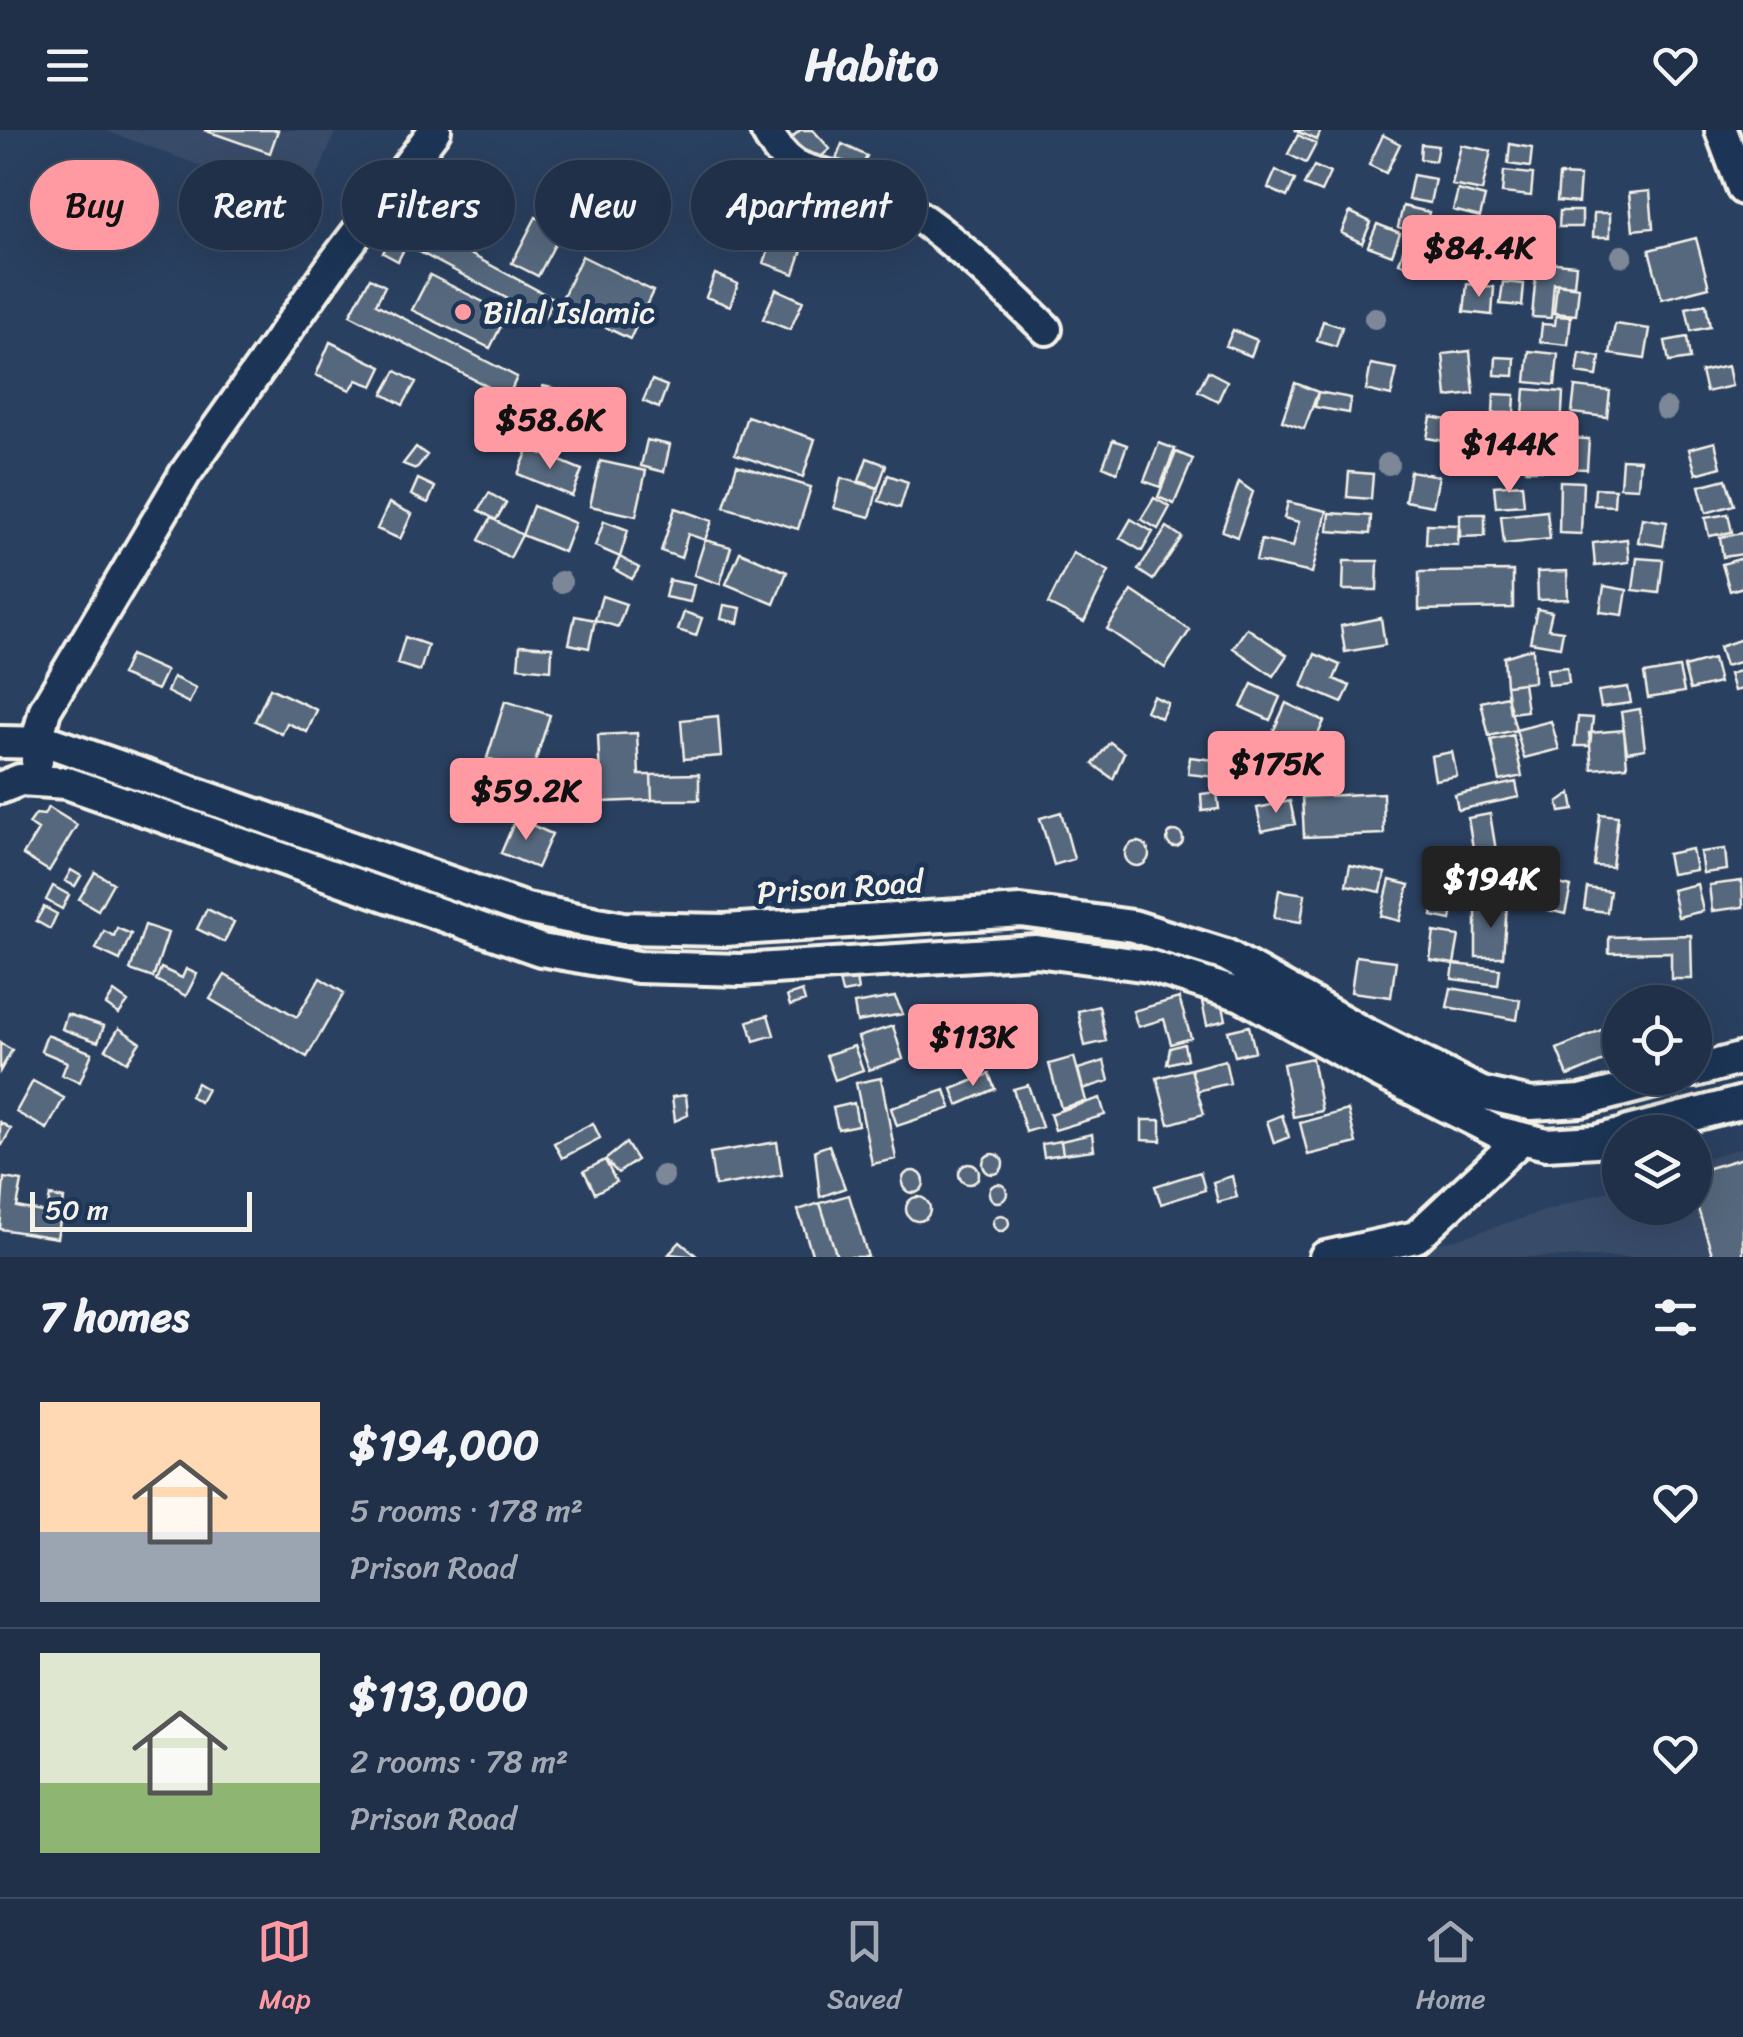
<!DOCTYPE html>
<meta charset="utf-8">
<style>
:root{--surface:#203048;--page:#2d3c52;--text:#f1f3f6;--muted:#a2a9b4;--line:#3d4b60;--accent:#ff9aa2}
body{margin:0;font-family:Sriracha,sans-serif;background:var(--page);color:var(--text);height:100vh;display:flex;flex-direction:column;font-size:38px;white-space:nowrap}
*{box-sizing:border-box;margin:0}
p{font-size:32px;color:var(--muted)}
.icon{flex:none;width:55px;height:55px;fill:none;stroke:currentColor;stroke-width:2;stroke-linecap:round;stroke-linejoin:round}
.map{position:relative;height:1127px;overflow:hidden}
.side{display:flex;flex-direction:column;background:var(--surface);flex:1}
.side>*{flex:none}
.top-card{position:absolute;left:30px;top:30px;width:1000px;height:90px;display:flex;gap:20px}
.buttons{position:absolute;left:1602px;top:855px;display:grid;gap:20px}
.buttons a{display:grid;place-items:center;width:110px;height:110px;border-radius:50%;background:var(--surface);box-shadow:0 10px 40px #0002,0 0 0 2px var(--line);font-size:50px}
.scale{position:absolute;left:30px;bottom:25px;width:222px;box-sizing:border-box;padding-left:10px;border:5px solid #f4f1e8;border-top:0;font-size:28px;line-height:35px;white-space:nowrap;color:#f4f1e8;-webkit-text-stroke:8px #1d3557;paint-order:stroke}
.price{position:absolute;translate:-50% -85px;padding:0 22px;border-radius:10px;background:var(--accent);color:#111;font-size:32px;line-height:65px;filter:drop-shadow(0 2px 5px #0008)}
.price::after{content:'';position:absolute;left:50%;top:60px;width:30px;height:22px;margin-left:-15px;background:inherit;clip-path:polygon(0 0,100% 0,50% 100%)}
.price.current{background:#222;color:#fff}
ul{padding:0;list-style:none}
li{display:flex;align-items:center;gap:30px;height:250px;padding:0 40px}
li+li{border-top:2px solid var(--line)}
li span{display:grid;place-items:center;flex:none;width:280px;height:200px;border-radius:0px;color:#555}
li>.icon{margin-inline-start:auto}
span .icon{width:120px;height:120px;fill:#fffc;stroke-width:1}
li b{font-size:42px}
h2{display:flex;justify-content:space-between;align-items:center;height:120px;padding:0 40px;font-size:42px}
.chip{padding:0 35px;border-radius:45px;background:var(--surface);box-shadow:0 10px 40px #0002,0 0 0 2px var(--line);font-size:35px;line-height:90px}
.chip.current{background:var(--accent);color:#111}
header{display:flex;justify-content:space-between;align-items:center;height:130px;padding:0 40px;background:var(--surface);font-size:45px;font-weight:700}
.menu{display:flex;justify-content:space-around;align-items:center;height:140px;border-top:2px solid var(--line);background:var(--surface);font-size:28px;color:var(--muted)}
.menu a{display:grid;justify-items:center;gap:5px}
.menu .current{color:var(--accent)}
.map>svg:first-child{display:block}
.built{fill:#374c69}
.building{fill:#56677d;stroke:#f4f1e8;stroke-width:2.5}
.lines{fill:none;stroke-linecap:round;stroke-linejoin:round}
.minor-casing{stroke:#f4f1e8;stroke-width:38}
.minor{stroke:#1d3557;stroke-width:30}
.tree{fill:#7c8897}
.poi-dot{fill:#ff9aa2;stroke:#1d3557;stroke-width:4}
.labels{text-anchor:middle;stroke-width:10;stroke-linejoin:round;paint-order:stroke}
.poi-label{font-size:32px;fill:#f4f1e8;stroke:#1d3557;text-anchor:start}
.street-label{font-size:32px;fill:#f4f1e8;stroke:#1d3557}
</style>
<header><svg class="icon" aria-label="menu" viewBox="0 0 24 24"><path d="M4 6h16M4 12h16M4 18h16"/></svg>Habito<svg class="icon" aria-label="heart" viewBox="0 0 24 24"><path d="M12 20l-8-8c-3-5 5-10 8-4 3-6 11-1 8 4z"/></svg></header>
<div class="map">
<svg width="1743" height="1127" viewBox="0 0 1743 1127">
<rect width="100%" height="100%" fill="#2a4060"/>
<filter id="ink" filterUnits="userSpaceOnUse"><feTurbulence type="fractalNoise" baseFrequency=".01" numOctaves="2"/><feDisplacementMap in="SourceGraphic" scale="20" xChannelSelector="R" yChannelSelector="G"/><feConvolveMatrix kernelMatrix="1 2 1 2 8 2 1 2 1" color-interpolation-filters="sRGB"/></filter>
<g filter="url(#ink)">
<path class="built" d="M104,0H336L306,75Z
M1743,1017V1127H1385L1467,1106L1620,1057V1078H1695V1032Z"/>
<path class="building" d="M204,0H278L270,23Z
M800,0H813L830,19L808,38L786,13Z
M1294,0H1321L1317,10Z
M1298,5L1316,14L1306,33L1288,24Z
M1383,5L1400,14L1386,43L1369,35Z
M842,14L867,26L857,47L833,37Z
M1421,14L1438,16L1435,31L1420,29Z
M1510,14L1532,18L1530,37L1508,34Z
M1461,15L1491,21L1482,61L1452,55Z
M1314,36L1330,43L1321,62L1304,55Z
M1276,40L1295,50L1287,67L1268,58Z
M1504,41L1533,44L1531,66L1502,63Z
M763,42L785,49L778,71L757,65Z
M1413,45L1435,49L1430,73L1408,69Z
M1559,45L1580,46L1578,73L1557,71Z
M1458,60L1485,67L1480,87L1453,80Z
M1650,61L1653,98L1633,100L1629,63Z
M594,74L620,86L609,111L583,99Z
M1403,76L1429,82L1425,103L1398,97Z
M1560,81H1582V97H1559Z
M1350,82L1371,92L1362,113L1341,103Z
M1594,83H1610V107H1593Z
M401,87L554,169L544,188L406,115L398,131L383,123Z
M536,87L562,101L538,146L512,133Z
M778,92L808,102L794,144L764,133Z
M1377,94L1400,103L1392,125L1368,116Z
M1407,108L1428,115L1420,140L1399,133Z
M1696,108L1709,157L1662,169L1649,120Z
M1452,112L1479,118L1472,149L1445,143Z
M1510,118L1530,120L1527,147L1507,145Z
M582,126L653,161L630,209L559,175Z
M1537,131L1576,135L1574,155L1554,153L1551,188L1532,187Z
M715,144L738,154L730,176L706,167Z
M430,145L507,184L490,218L412,180Z
M370,148L385,156L376,174L517,247L508,267L350,185Z
M1503,152L1524,154L1522,176L1500,174Z
M1467,154L1494,157L1492,185L1464,182Z
M1557,154L1579,157L1576,185L1554,183Z
M776,159L803,171L790,200L763,189Z
M1706,174L1710,197L1691,201L1686,178Z
M1556,186L1571,187L1568,215L1540,212L1542,194L1555,195Z
M1323,191L1342,197L1336,217L1317,211Z
M1615,194L1650,199L1645,229L1610,224Z
M1233,200L1257,210L1251,226L1226,216Z
M1687,207L1690,229L1669,232L1665,211Z
M330,212L382,237L373,256L357,250L350,260L316,245Z
M1470,221L1474,264L1447,267L1443,224Z
M1529,221L1558,224L1555,255L1526,252Z
M1580,223L1600,227L1597,246L1577,243Z
M1496,227L1515,228L1514,246L1495,245Z
M1371,234L1397,239L1391,266L1366,260Z
M1728,236L1732,256L1706,262L1701,242Z
M396,241L416,252L403,275L383,264Z
M1208,241L1227,251L1218,271L1198,261Z
M652,250L667,256L659,278L643,271Z
M1295,253L1318,262L1304,299L1282,291Z
M543,256L587,266L581,294L536,284Z
M1575,257L1610,261L1607,287L1572,283Z
M1525,259L1563,262L1561,301L1522,298Z
M1318,262L1351,268L1349,283L1315,277Z
M1494,264L1515,265L1514,283H1493Z
M747,286L815,309L803,347L735,324Z
M1431,287L1453,291L1450,312L1427,308Z
M1494,291L1518,294L1515,335L1490,333Z
M1527,308L1553,309L1552,340H1526Z
M1561,308L1589,309L1587,339L1559,338Z
M647,310L670,315L664,342L641,336Z
M1113,310L1127,315L1117,342L1103,336Z
M1715,312L1721,337L1696,344L1689,319Z
M1159,313L1175,319L1160,357L1144,351Z
M416,317L427,325L416,339L403,334Z
M529,318L582,340L572,366L518,344Z
M1176,322L1193,329L1174,374L1158,367Z
M867,328L886,335L878,358L859,351Z
M1622,329L1640,330L1638,358L1620,357Z
M600,331L646,341L636,386L590,376Z
M737,335L811,357L798,399L724,377Z
M1410,341L1439,346L1433,376L1405,371Z
M1349,342L1373,344L1371,369L1347,367Z
M888,345L908,352L900,378L879,371Z
M841,348L878,358L870,387L834,378Z
M418,349L435,357L428,373L411,365Z
M1726,349L1734,375L1706,383L1699,356Z
M1560,351L1583,352L1581,404L1559,403Z
M1239,352L1253,362L1237,407L1222,401Z
M1522,354L1524,375L1496,377L1494,356Z
M1595,358L1615,359L1614,376L1594,375Z
M489,363L506,373L496,390L479,380Z
M1154,368L1170,377L1158,399L1141,389Z
M1288,372L1327,381L1312,443L1256,431L1261,410L1293,417L1299,392L1284,388Z
M389,373L412,384L400,409L377,399Z
M533,376L575,393L564,422L522,405Z
M675,378L712,391L705,410L688,404L681,428L661,421Z
M1547,381L1550,409L1504,414L1501,386Z
M1330,383L1371,386L1370,404L1328,401Z
M1460,384H1485V406L1460,407Z
M1728,384L1732,402L1709,406L1705,388Z
M491,388L522,405L510,428L479,410Z
M1642,388L1667,392L1663,416L1638,412Z
M1131,389L1153,402L1142,421L1120,408Z
M604,391L628,400L620,427L595,416Z
M1427,394L1459,395L1458,415L1426,414Z
M1167,397L1182,407L1153,450L1138,440Z
M1743,403V424L1723,427L1720,407Z
M1627,409L1629,432L1595,436L1593,413Z
M705,410L731,417L720,454L694,445Z
M740,422L787,442L774,474L726,454Z
M1073,423L1109,441L1084,492L1048,474Z
M620,427L639,438L632,449L614,439Z
M1637,428L1663,430L1659,463L1633,460Z
M1743,428V457L1730,461L1722,434Z
M1344,431H1378L1377,460H1343Z
M1513,441V478L1419,480V442Z
M1567,441L1568,469L1538,470L1537,442Z
M669,450L694,455L690,472L665,467Z
M1604,456L1627,460L1623,485L1600,482Z
M1132,461L1190,500L1165,538L1107,499Z
M602,466L626,474L618,497L595,490Z
M724,475L741,478L738,493L721,489Z
M1537,479L1552,482L1548,499L1563,501L1560,517L1530,512Z
M684,482L702,488L696,506L678,500Z
M575,486L595,490L589,518L569,514Z
M1381,488L1385,515L1345,522L1341,496Z
M1247,498L1287,525L1273,546L1233,518Z
M405,507L428,515L420,541L397,534Z
M1742,509L1743,531L1725,536L1719,517Z
M520,515L552,517L551,540L518,537Z
M1533,518L1534,552L1506,555L1504,527Z
M1315,524L1340,535L1334,549L1350,556L1342,573L1302,556Z
M130,525L166,541L157,560L121,545Z
M1713,529L1719,553L1690,560L1684,537Z
M1567,537L1569,553L1548,555L1547,539Z
M1679,538L1684,562L1648,568L1644,544Z
M1743,540V559L1734,561L1729,544Z
M173,547L196,558L189,573L167,562Z
M1523,553L1527,581L1510,583L1506,555Z
M1252,554L1280,567L1270,590L1241,577Z
M1628,557L1631,573L1601,577L1598,561Z
M270,558L317,580L307,602L287,593L282,604L255,591Z
M1153,566L1168,573L1161,588L1146,581Z
M1507,566L1516,600L1489,606L1481,572Z
M505,571L550,585L532,642L487,628Z
M1286,573L1324,591L1311,620L1273,602Z
M1640,579L1645,619L1627,622L1621,582Z
M718,586L721,626L684,629L681,590Z
M1578,587L1593,588L1590,616H1575Z
M1551,591L1559,619L1524,628L1516,600Z
M1624,600L1627,636L1592,639L1589,603Z
M637,603L639,645H651L652,670L601,672L598,605Z
M1513,605L1522,646L1500,651L1491,610Z
M1110,612L1124,623L1113,649L1093,634Z
M1452,622L1457,646L1435,650L1431,626Z
M1190,627L1214,630L1217,647L1188,644Z
M699,644V670H652L651,645Z
M1516,652L1519,667L1458,680L1455,665Z
M1217,662L1219,679L1202,681L1201,664Z
M1383,663L1384,704L1304,707L1302,667Z
M1571,663L1574,680L1560,682L1558,672Z
M1290,671L1295,694L1262,701L1257,678Z
M48,677L77,695L49,741L23,725L38,700L29,694L36,684L44,685Z
M1061,682L1074,729L1054,735L1040,688Z
M1490,684L1499,739L1477,742L1468,688Z
M1600,684L1618,686L1612,737L1594,736Z
M516,688L552,704L537,738L501,723Z
M1167 709a8 8 0 1 1 16 0a8 8 0 1 1-16 0Z
M1125 724a12 12 0 1 1 24 0a12 12 0 1 1-24 0Z
M1692,719L1696,740L1671,744L1667,724Z
M1725,719L1727,740L1703,743L1700,722Z
M1350,735L1385,743L1381,762L1346,755Z
M71,740L81,746L75,756L65,751Z
M95,742L113,753L98,780L79,769Z
M1510,747L1512,770L1463,774L1461,751Z
M1539,749L1571,757L1565,784L1533,776Z
M1390,750L1409,755L1400,791L1381,786Z
M1742,751L1743,777L1712,781L1709,755Z
M1697,754L1703,781L1678,787L1672,760Z
M53,756L69,765L62,779L46,770Z
M1587,758L1610,761L1607,782L1584,779Z
M1279,760L1305,764L1301,792L1274,788Z
M1437,760L1456,763L1451,790L1432,786Z
M1507,775L1503,827H1476V777Z
M44,777L57,784L50,799L36,791Z
M207,779L234,792L224,812L197,799Z
M145,795L168,803L153,848L130,840Z
M117,798L131,804L120,830L96,819L104,801L114,806Z
M1434,802L1459,806L1454,834L1430,830Z
M1691,805L1692,849H1671V822L1609,823V807Z
M1356,826L1396,831L1391,867L1351,862Z
M1454,834L1500,839L1498,855L1452,849Z
M161,838L182,848L186,839L197,844L186,866L156,850Z
M855,843L858,860L842,863L838,846Z
M225,845L297,887L320,848L344,863L307,927L210,869Z
M1451,858L1520,870L1517,890L1447,877Z
M802,861L805,871L790,876L787,866Z
M114,862L128,872L119,884L106,875Z
M1646,862L1650,872H1635L1632,867Z
M895,867L903,884L857,892L854,874Z
M1221,867L1226,890L1207,895L1202,872Z
M1179,868L1191,908L1171,914L1164,889L1138,897L1133,881Z
M1099,876L1106,911L1085,916L1078,881Z
M67,884L104,896L98,912L62,899Z
M768,885L774,905L754,911L748,891Z
M1620,892V924L1568,946L1557,919Z
M893,896L903,929L869,940L858,907Z
M1249,896L1255,921L1235,926L1228,901Z
M119,898L140,912L127,932L106,919Z
M47,905L92,923L80,952L62,945L67,932L41,921Z
M0,913L12,920L0,941Z
M1184,914L1187,929L1167,934L1170,918Z
M854,916L863,940L835,950L826,925Z
M1074,927L1086,971L1061,978L1049,934Z
M1312,928L1322,981L1293,987L1283,934Z
M1225,930L1230,953L1197,961L1191,939Z
M1104,931L1109,951L1083,959L1078,939Z
M1191,939L1204,984L1169,994L1157,948Z
M989,944L995,959L958,975L952,959Z
M881,948L896,1029L872,1034L856,953Z
M33,951L64,968L47,999L16,982Z
M197,953L207,959L200,972L190,966Z
M1028,955L1042,997L1026,1002L1013,959Z
M945,960L951,978L897,996L891,978Z
M686,965L688,985L675,991L672,967Z
M1100,968L1105,985L1055,1000L1050,984Z
M854,973L858,995L838,999L833,978Z
M1348,980L1356,1013L1308,1025L1300,993Z
M1282,985L1289,1007L1274,1013L1267,991Z
M1142,990H1161V1011L1142,1010Z
M0,992L11,999L2,1015L0,1014Z
M593,993L600,1008L562,1028L554,1013Z
M1092,1004L1094,1020L1063,1024L1061,1011Z
M1061,1011L1063,1024L1044,1027L1042,1014Z
M777,1012L782,1045L715,1056L710,1023Z
M626,1013L637,1030L618,1043L605,1030Z
M829,1015L845,1058L820,1067L815,1020Z
M983 1034a10 10 0 1 1 20 0a10 10 0 1 1-20 0Z
M1743,1028V1127H1713L1695,1069V1042Z
M605,1030L616,1052L595,1063L584,1041Z
M959 1044a10 10 0 1 1 20 0a10 10 0 1 1-20 0Z
M902 1052a11 11 0 1 1 22 0a11 11 0 1 1-22 0Z
M1200,1042L1205,1060L1161,1074L1155,1056Z
M1232,1046L1237,1067L1218,1072L1213,1052Z
M4,1048L22,1051L17,1077L47,1083L50,1066L64,1069L57,1108L0,1099Z
M989 1063a9 9 0 1 1 18 0a9 9 0 1 1-18 0Z
M849,1065L868,1127H837L820,1073Z
M906 1079a12 12 0 1 1 24 0a12 12 0 1 1-24 0Z
M820,1073L837,1127H813L798,1080Z
M993 1093a8 8 0 1 1 16 0a8 8 0 1 1-16 0Z
M680,1112L698,1127L669,1124Z"/>
<g class="lines">
<defs>
<path id="minor" d="M766,0C793,51 813,37 860,55C926,79 995,150 1046,199
M1721,0L1743,59
M0,612L52,613L526,779L623,798L725,800L1021,781L1133,796L1226,825L1362,902L1482,963L1531,974L1581,971L1670,948
M37,631V611L45,580L185,344L334,133L435,0
M0,658L20,650L67,653L541,820L638,837L741,840L1036,821L1149,836L1241,865L1377,941L1497,1002L1546,1014L1596,1011L1620,1005
M1695,941L1743,928
M1628,1002L1743,972
M1325,1127L1416,1107L1522,1008"/>
</defs>
<use href="#minor" class="minor-casing"/>
<use href="#minor" class="minor"/>
</g>
<g class="tree">
<circle cx="1622" cy="126" r="11"/>
<circle cx="1375" cy="188" r="11"/>
<circle cx="1666" cy="279" r="11"/>
<circle cx="1388" cy="334" r="11"/>
<circle cx="561" cy="452" r="11"/>
<circle cx="663" cy="1046" r="11"/>
</g>
</g>
<circle class="poi-dot" cx="463" cy="182" r="10"/>
<g class="labels">
<g class="poi-label">
<text x="483" y="193">Bilal Islamic</text>
</g>
<g class="street-label">
<text transform="translate(840 757) rotate(-4)" y="11">Prison Road</text>
</g>
</g>
</svg>
<div class="buttons">
<a><svg class="icon" aria-label="locate" viewBox="0 0 24 24"><circle cx="12" cy="12" r="6"/><path d="M12 2v4M12 18v4M2 12h4M18 12h4"/></svg></a>
<a><svg class="icon" aria-label="layers" viewBox="0 0 24 24"><path d="M12 4l9 5-9 5-9-5zM3 14l9 5 9-5"/></svg></a>
</div>
<div class="scale">50 m</div>
<b class="price" style="left:1479px;top:170px">$84.4K</b>
<b class="price" style="left:550px;top:342px">$58.6K</b>
<b class="price" style="left:1509px;top:366px">$144K</b>
<b class="price" style="left:1276px;top:686px">$175K</b>
<b class="price" style="left:526px;top:713px">$59.2K</b>
<b class="price current" style="left:1491px;top:801px">$194K</b>
<b class="price" style="left:973px;top:959px">$113K</b>
<div class="top-card">
<a class="chip current">Buy</a>
<a class="chip">Rent</a>
<a class="chip">Filters</a>
<a class="chip">New</a>
<a class="chip">Apartment</a>
</div>
</div>
<section class="side">
<h2>7 homes<svg class="icon" aria-label="filters" viewBox="0 0 24 24"><path d="M4 7h16M4 17h16"/><circle cx="9" cy="7" r="2"/><circle cx="15" cy="17" r="2"/></svg></h2>
<ul>
<li><span style="background:linear-gradient(#ffd9b3 65%,#9aa5b1 0)"><svg class="icon" aria-label="home" viewBox="0 0 24 24"><path d="M3 11l9-7 9 7M6 9v11h12V9"/></svg></span><div><b>$194,000</b><p>5 rooms · 178 m²</p><p>Prison Road</p></div><svg class="icon" aria-label="heart" viewBox="0 0 24 24"><path d="M12 20l-8-8c-3-5 5-10 8-4 3-6 11-1 8 4z"/></svg></li>
<li><span style="background:linear-gradient(#dfe7d0 65%,#8fb573 0)"><svg class="icon" aria-label="home" viewBox="0 0 24 24"><path d="M3 11l9-7 9 7M6 9v11h12V9"/></svg></span><div><b>$113,000</b><p>2 rooms · 78 m²</p><p>Prison Road</p></div><svg class="icon" aria-label="heart" viewBox="0 0 24 24"><path d="M12 20l-8-8c-3-5 5-10 8-4 3-6 11-1 8 4z"/></svg></li>
</ul>
</section>
<nav class="menu">
<a class="current"><svg class="icon" aria-label="map" viewBox="0 0 24 24"><path d="M3 6l6-2 6 2 6-2v14l-6 2-6-2-6 2zM9 4v14M15 6v14"/></svg>Map</a>
<a><svg class="icon" aria-label="saved" viewBox="0 0 24 24"><path d="M7 4h10v16l-5-4-5 4z"/></svg>Saved</a>
<a><svg class="icon" aria-label="home" viewBox="0 0 24 24"><path d="M3 11l9-7 9 7M6 9v11h12V9"/></svg>Home</a>
</nav>
